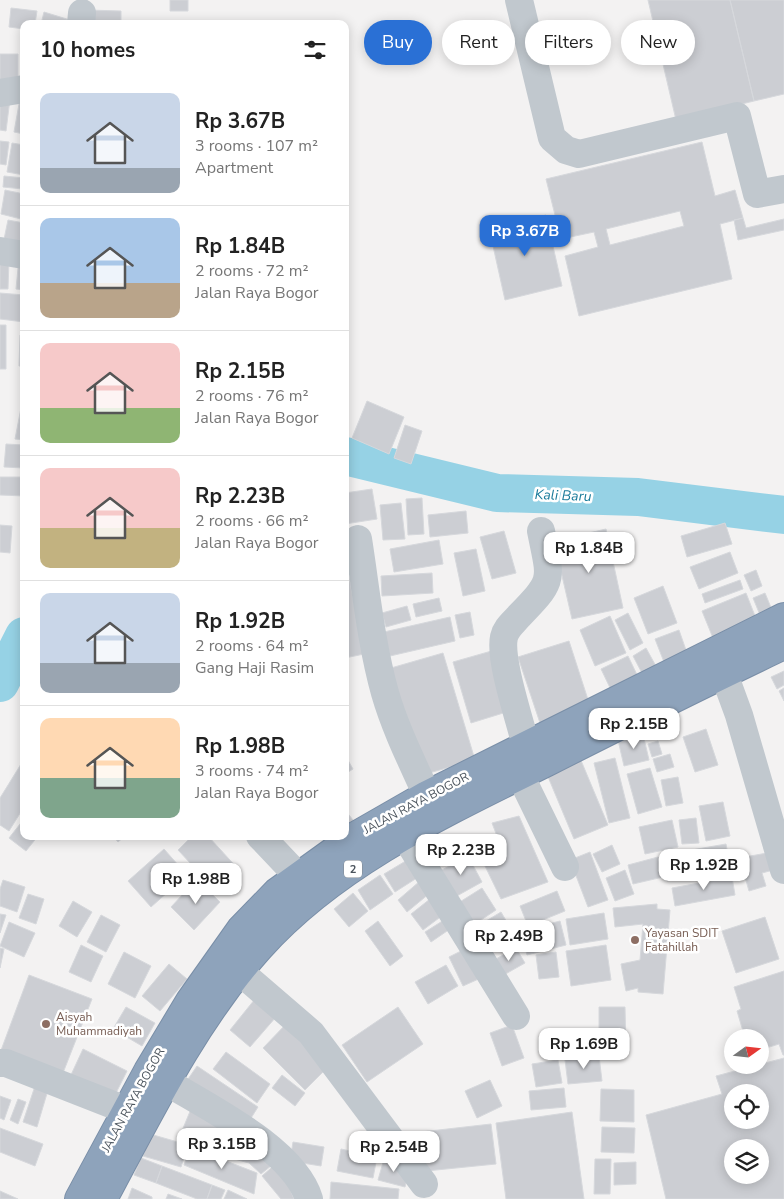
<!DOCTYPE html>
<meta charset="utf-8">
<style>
:root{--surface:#fff;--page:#f2f2f2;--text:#222;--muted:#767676;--line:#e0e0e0;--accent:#2a70d5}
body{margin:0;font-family:"Nunito Sans",sans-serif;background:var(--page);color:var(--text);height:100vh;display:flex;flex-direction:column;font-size:19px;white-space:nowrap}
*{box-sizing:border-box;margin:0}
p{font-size:16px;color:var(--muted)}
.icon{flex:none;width:28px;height:28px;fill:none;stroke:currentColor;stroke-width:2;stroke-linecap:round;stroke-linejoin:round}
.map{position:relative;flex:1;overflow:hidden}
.sheet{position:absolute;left:20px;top:20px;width:329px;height:820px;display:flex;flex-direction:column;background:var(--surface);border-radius:10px;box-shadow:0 2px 12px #0003}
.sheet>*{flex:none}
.hud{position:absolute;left:364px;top:20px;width:345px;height:45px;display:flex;gap:10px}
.needle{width:32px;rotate:75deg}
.controls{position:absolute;left:724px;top:1029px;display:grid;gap:10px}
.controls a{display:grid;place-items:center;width:45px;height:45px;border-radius:50%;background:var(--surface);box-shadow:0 2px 12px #0003;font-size:25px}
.price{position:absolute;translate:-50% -42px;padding:0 11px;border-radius:10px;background:#fff;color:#222;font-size:16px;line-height:32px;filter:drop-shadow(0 1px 2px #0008)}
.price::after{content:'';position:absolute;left:50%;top:30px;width:15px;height:11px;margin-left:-8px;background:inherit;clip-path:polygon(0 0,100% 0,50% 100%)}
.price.current{background:var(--accent);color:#fff}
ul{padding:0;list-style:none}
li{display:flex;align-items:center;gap:15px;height:125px;padding:0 20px}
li+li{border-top:1px solid var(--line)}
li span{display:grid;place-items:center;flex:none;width:140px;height:100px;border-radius:10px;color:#555}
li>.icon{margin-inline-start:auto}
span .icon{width:60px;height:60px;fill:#fffc;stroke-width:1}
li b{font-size:21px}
h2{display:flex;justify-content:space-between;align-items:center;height:60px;padding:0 20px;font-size:21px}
.pill{padding:0 18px;border-radius:22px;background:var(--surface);box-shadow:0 2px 12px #0003;font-size:18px;line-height:45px}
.pill.current{background:var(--accent);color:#fff}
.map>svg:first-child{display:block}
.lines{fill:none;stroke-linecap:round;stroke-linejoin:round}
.river{stroke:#96d2e5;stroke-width:38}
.building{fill:#ccced3;stroke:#d6d8dc;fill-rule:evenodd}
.highway-casing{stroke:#798ea7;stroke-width:30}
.minor{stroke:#c1c8ce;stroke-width:28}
.highway{stroke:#8ea3bb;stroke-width:28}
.education-dot{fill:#8d6e63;stroke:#fff;stroke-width:2}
.labels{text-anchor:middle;stroke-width:5;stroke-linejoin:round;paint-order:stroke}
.shield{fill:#fff;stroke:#81878e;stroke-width:1}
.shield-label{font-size:11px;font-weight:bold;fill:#4b545d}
.street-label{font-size:12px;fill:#4b545d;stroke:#fff}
.education-label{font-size:12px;fill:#785e54;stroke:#fff;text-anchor:start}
.water-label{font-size:14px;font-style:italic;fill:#1a7b9a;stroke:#fff}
</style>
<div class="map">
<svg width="784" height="1199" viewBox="0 0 784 1199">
<rect width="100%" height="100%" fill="#f3f2f2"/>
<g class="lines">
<path class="river" d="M345,456L497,493L638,497L784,515
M0,683L24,636"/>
</g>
<path class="building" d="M170,0H188V11H170Z
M648,0H730L754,101L676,120Z
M730,0H784V94L754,101Z
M11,8L37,11L35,24H24V29L9,27Z
M87,10L121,11V24H87Z
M44,12L70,20L69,24H41Z
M0,54H18V82L0,83Z
M21,93H24V134L14,132Z
M0,98L10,99L6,131L0,130Z
M0,141L9,142L6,165L0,164Z
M702,142L715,196L735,190L743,218L720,224L732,279L579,316L565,256L598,247L594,232L561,239L546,179ZM680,211L684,226L610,245L606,229Z
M12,143L24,145V175L7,172Z
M4,176L24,178L23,189L3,187Z
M5,190L24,194L21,219L1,214Z
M546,215L562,286L505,300L489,228Z
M743,218L746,228L784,219V230L738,240L734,220Z
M8,220L24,223V253L2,249Z
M19,258L24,259V290L16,289Z
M0,259L9,260L8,289H0Z
M0,293L24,295V322L0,319Z
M0,325H6V369H0Z
M20,335H24V366H19Z
M21,383H24V401H22Z
M367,401L404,417L389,454L352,438Z
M21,408L24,409V440L15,439Z
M405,425L422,431L411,464L394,458Z
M6,444L24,445V468L4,467Z
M0,477H24V496L0,495Z
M372,489L377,519L345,524V493Z
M422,498L424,534L408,535L406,499Z
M401,503L405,539L383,540L380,505Z
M466,511L468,533L430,537L428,515Z
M725,523L732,544L687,557L681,536Z
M0,525L12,526L10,553L0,552Z
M606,529L623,608L572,619L554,541Z
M504,531L516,573L492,579L480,537Z
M439,540L443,564L394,572L390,549Z
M476,549L485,591L463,596L454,553Z
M730,552L738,573L699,589L690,567Z
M345,557L364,654L345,658Z
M756,570L762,586L751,591L744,575Z
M432,573L433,593L382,596L381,576Z
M740,580L743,589L705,603L702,594Z
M663,586L677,623L648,634L634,598Z
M746,593L757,621L713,638L702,611Z
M765,593L772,610L760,615L753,598Z
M439,598L442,611L416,617L413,604Z
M407,606L411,620L386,627L382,613Z
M470,612L474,635L460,638L455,615Z
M628,613L643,643L630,650L615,620Z
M610,616L626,653L595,666L580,630Z
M450,617L455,641L390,656L384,632Z
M679,630L687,653L664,662L655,639Z
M569,641L592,712L542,729L518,657Z
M646,648L657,668L643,675L633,656Z
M495,650L513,710L471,723L453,662Z
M443,653L475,760L422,775L391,668Z
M628,656L640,681L613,694L601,669Z
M784,671V685L777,689L771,677Z
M784,688V701L779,691Z
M706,729L718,765L695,772L683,737Z
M643,734L649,760L624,766L618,740Z
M658,741L662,754L652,757L648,744Z
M670,754L674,767L657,772L653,759Z
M345,755L353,769L345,774Z
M580,758L608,825L574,839L546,772Z
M615,758L630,818L609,823L594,763Z
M21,764L24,766V807L9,831L0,825V798Z
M650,768L662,807L638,814L627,774Z
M678,777L683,803L666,806L661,780Z
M723,802L730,836L706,841L699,806Z
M345,810L357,825L345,834Z
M519,816L548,882L501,899L484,864L505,857L492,823Z
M696,818L699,843L682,844L679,820Z
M24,819V836H38L26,851L9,838Z
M672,820L678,847L645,854L639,827Z
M113,836H125L118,842Z
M192,836H208L240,871L217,892L178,850Z
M726,844L731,870L667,881L663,855Z
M612,845L620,864L602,872L593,854Z
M164,849L187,875L151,907L128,881Z
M590,852L608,900L588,907L570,860Z
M773,852L777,869L762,873L766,886L749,891L745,877L742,878L738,861L739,858Z
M468,856L482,882L455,897L440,871Z
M658,857L663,877L633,884L628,865Z
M409,859L420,876L395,892L384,874Z
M625,870L634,894L615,901L606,878Z
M380,875L393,894L370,910L358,890Z
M732,877L735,895L675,906L672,888Z
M197,879L220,902L194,930L171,907Z
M3,880L25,887L17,912L0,906V889Z
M420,881L430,893L407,912L398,900Z
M482,888L496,910L469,928L455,905Z
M557,891L565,911L528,926L520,906Z
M353,893L368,911L349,927L334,909Z
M28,894L44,899L36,924L19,918Z
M430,899L443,915L423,930L411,914Z
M73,901L92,912L77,937L59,926Z
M657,904V909L670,910L663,994L638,992V988L626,991L621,964L640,960L643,924L615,927L613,908Z
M501,912L514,934L489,949L476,927Z
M604,913L608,939L570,945L566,919Z
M0,914L6,915L0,933Z
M101,915L120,925L106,952L87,942Z
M765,917L779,959L736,973L722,931Z
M444,920L450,929L431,942L425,932Z
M378,921L403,956L390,966L365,931Z
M560,921L566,945L527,955L521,931Z
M9,922L35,933L24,957L0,946Z
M81,945L103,956L91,982L69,972Z
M606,945L611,980L571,986L566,951Z
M469,947L483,977L463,986L449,957Z
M0,948L4,949L0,968Z
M516,948L525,963L502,976L494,960Z
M124,952L151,966L135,998L108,984Z
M556,952L559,977L539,979L536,955Z
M169,964L187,979L160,1011L142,996Z
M446,965L458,986L428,1004L415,982Z
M784,971V1055H783L779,1044L760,1050V1038H745L737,1011L741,1009L734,987Z
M29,975L92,999L61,1078L0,1053Z
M255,999L276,1017L250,1047L230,1030Z
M126,1007L155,1023L142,1046L113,1029Z
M398,1007L423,1044L367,1082L342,1045Z
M599,1007H625L626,1047H599Z
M288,1022L330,1065L305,1090L263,1048Z
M512,1025L524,1058L502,1066L490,1033Z
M83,1049L127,1071L113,1099L70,1077Z
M226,1052L270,1084L257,1103L213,1069Z
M599,1056L602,1081L568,1084L565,1060Z
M784,1058V1199H666L646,1115L722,1094L716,1076ZM732,1092H760V1120H732ZM732,1148H760V1175H732Z
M558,1060L562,1083L536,1087L532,1064Z
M197,1066L258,1107L246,1126L184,1085Z
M282,1075L305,1093L295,1106L272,1088Z
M490,1080L502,1106L477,1118L465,1091Z
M35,1086L48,1090L37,1127L23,1122Z
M564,1088L566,1107L531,1110L529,1091Z
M601,1089L634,1090V1122L600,1121Z
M0,1096L11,1100L4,1120L0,1118Z
M18,1099L26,1102L18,1124L10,1120Z
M191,1109L239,1133L228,1155L179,1138Z
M572,1112L584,1199H506L496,1123Z
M491,1124L496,1164L426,1171L421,1132Z
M602,1127L635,1128L634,1153L601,1152Z
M0,1128L43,1144L35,1166L0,1152Z
M150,1134L188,1145L181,1167L143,1156Z
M243,1135L277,1161L261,1174L249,1163L231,1158Z
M293,1142L324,1147L321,1166L290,1161Z
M190,1147L257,1173L254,1194L184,1165Z
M341,1149L377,1157L373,1178L337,1171Z
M141,1158L162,1166L156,1183L134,1175Z
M384,1159L410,1166L405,1187L378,1180Z
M595,1159H611L610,1194H594Z
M279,1161L294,1199H281L262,1176Z
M636,1162V1184L614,1185V1163Z
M162,1166L212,1185L207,1199H197L156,1183Z
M331,1182L399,1189L398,1199H330Z
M212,1185L225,1190L221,1199H207Z
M132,1188L152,1197V1199H128Z
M228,1190L247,1199H224Z
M0,1191L18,1199H0Z
M168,1194L182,1199H166Z"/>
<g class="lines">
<defs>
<path id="highway" d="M79,1199L148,1071L190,1001L241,929L277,892L352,838L427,795L784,617
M103,1199C149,1113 193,1022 259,948C335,863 446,812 547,762C626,722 704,683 784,645"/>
</defs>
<use href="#highway" class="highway-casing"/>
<path class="minor" d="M519,0L552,138L566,150L579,154L737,116L757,194L784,189
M81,24L82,13
M0,93L24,89
M0,251L24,255
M358,539C366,590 371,643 385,693C395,728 412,762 427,795
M724,674L739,715L784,870
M526,746C520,720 499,660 504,637C506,628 513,623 519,616C555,579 551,581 541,531
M520,775L565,867
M260,836L298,876
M405,836L516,1016
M239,971L311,1033L424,1184
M0,1063H6L126,1110
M165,1081C209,1108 294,1149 309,1199"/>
<use href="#highway" class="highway"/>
</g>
<g class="education-dot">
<circle cx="635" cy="940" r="5"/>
<circle cx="46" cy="1024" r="5"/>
</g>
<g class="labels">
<rect class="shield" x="344" y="860.5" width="18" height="17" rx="4"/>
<g class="shield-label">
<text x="353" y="873">2</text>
</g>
<g class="street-label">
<text transform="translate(416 803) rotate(-28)" y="4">JALAN RAYA BOGOR</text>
<text transform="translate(133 1100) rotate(-61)" y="4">JALAN RAYA BOGOR</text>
</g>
<g class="education-label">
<text x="645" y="937">Yayasan SDIT<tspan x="645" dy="14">Fatahillah</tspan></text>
<text x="56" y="1021">Aisyah<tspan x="56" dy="14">Muhammadiyah</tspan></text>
</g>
<g class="water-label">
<text transform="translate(563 495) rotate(2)" y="5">Kali Baru</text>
</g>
</g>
</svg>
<div class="controls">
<a><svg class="needle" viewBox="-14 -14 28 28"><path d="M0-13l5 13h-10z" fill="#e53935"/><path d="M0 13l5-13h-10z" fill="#767676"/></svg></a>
<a><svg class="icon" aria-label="locate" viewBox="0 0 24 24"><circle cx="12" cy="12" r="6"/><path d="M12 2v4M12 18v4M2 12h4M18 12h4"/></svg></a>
<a><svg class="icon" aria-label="layers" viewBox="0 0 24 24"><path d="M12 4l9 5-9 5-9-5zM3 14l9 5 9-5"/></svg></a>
</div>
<b class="price current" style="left:525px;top:257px">Rp 3.67B</b>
<b class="price" style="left:589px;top:574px">Rp 1.84B</b>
<b class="price" style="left:634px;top:750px">Rp 2.15B</b>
<b class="price" style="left:461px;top:876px">Rp 2.23B</b>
<b class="price" style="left:704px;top:891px">Rp 1.92B</b>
<b class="price" style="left:196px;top:905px">Rp 1.98B</b>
<b class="price" style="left:509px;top:962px">Rp 2.49B</b>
<b class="price" style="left:584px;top:1070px">Rp 1.69B</b>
<b class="price" style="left:222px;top:1170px">Rp 3.15B</b>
<b class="price" style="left:394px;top:1173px">Rp 2.54B</b>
<div class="hud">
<a class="pill current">Buy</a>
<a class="pill">Rent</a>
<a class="pill">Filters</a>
<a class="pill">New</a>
</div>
<section class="sheet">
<h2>10 homes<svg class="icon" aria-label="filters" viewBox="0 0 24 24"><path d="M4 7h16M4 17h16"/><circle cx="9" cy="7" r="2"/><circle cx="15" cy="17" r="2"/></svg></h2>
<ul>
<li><span style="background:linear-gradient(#c9d6e8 75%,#9aa5b1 0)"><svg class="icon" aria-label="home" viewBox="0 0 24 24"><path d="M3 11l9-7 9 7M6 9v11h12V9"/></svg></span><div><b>Rp 3.67B</b><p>3 rooms · 107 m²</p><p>Apartment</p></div></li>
<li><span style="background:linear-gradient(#a9c7e8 65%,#b9a48a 0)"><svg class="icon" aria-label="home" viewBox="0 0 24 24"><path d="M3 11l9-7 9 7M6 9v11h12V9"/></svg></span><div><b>Rp 1.84B</b><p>2 rooms · 72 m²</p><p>Jalan Raya Bogor</p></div></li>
<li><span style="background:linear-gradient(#f6c9c9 65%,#8fb573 0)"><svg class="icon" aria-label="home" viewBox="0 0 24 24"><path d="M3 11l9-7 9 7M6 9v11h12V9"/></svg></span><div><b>Rp 2.15B</b><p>2 rooms · 76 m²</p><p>Jalan Raya Bogor</p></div></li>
<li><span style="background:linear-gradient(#f6c9c9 60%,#c2b280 0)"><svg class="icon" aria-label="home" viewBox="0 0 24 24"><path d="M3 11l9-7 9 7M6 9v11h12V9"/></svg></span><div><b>Rp 2.23B</b><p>2 rooms · 66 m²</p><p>Jalan Raya Bogor</p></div></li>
<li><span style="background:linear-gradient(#c9d6e8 70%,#9aa5b1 0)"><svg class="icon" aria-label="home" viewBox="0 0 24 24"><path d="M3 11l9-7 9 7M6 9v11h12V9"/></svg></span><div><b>Rp 1.92B</b><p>2 rooms · 64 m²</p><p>Gang Haji Rasim</p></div></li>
<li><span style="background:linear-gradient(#ffd9b3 60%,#7fa58c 0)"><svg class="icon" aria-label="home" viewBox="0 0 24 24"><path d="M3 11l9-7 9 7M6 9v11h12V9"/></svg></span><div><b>Rp 1.98B</b><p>3 rooms · 74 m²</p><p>Jalan Raya Bogor</p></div></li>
</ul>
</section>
</div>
